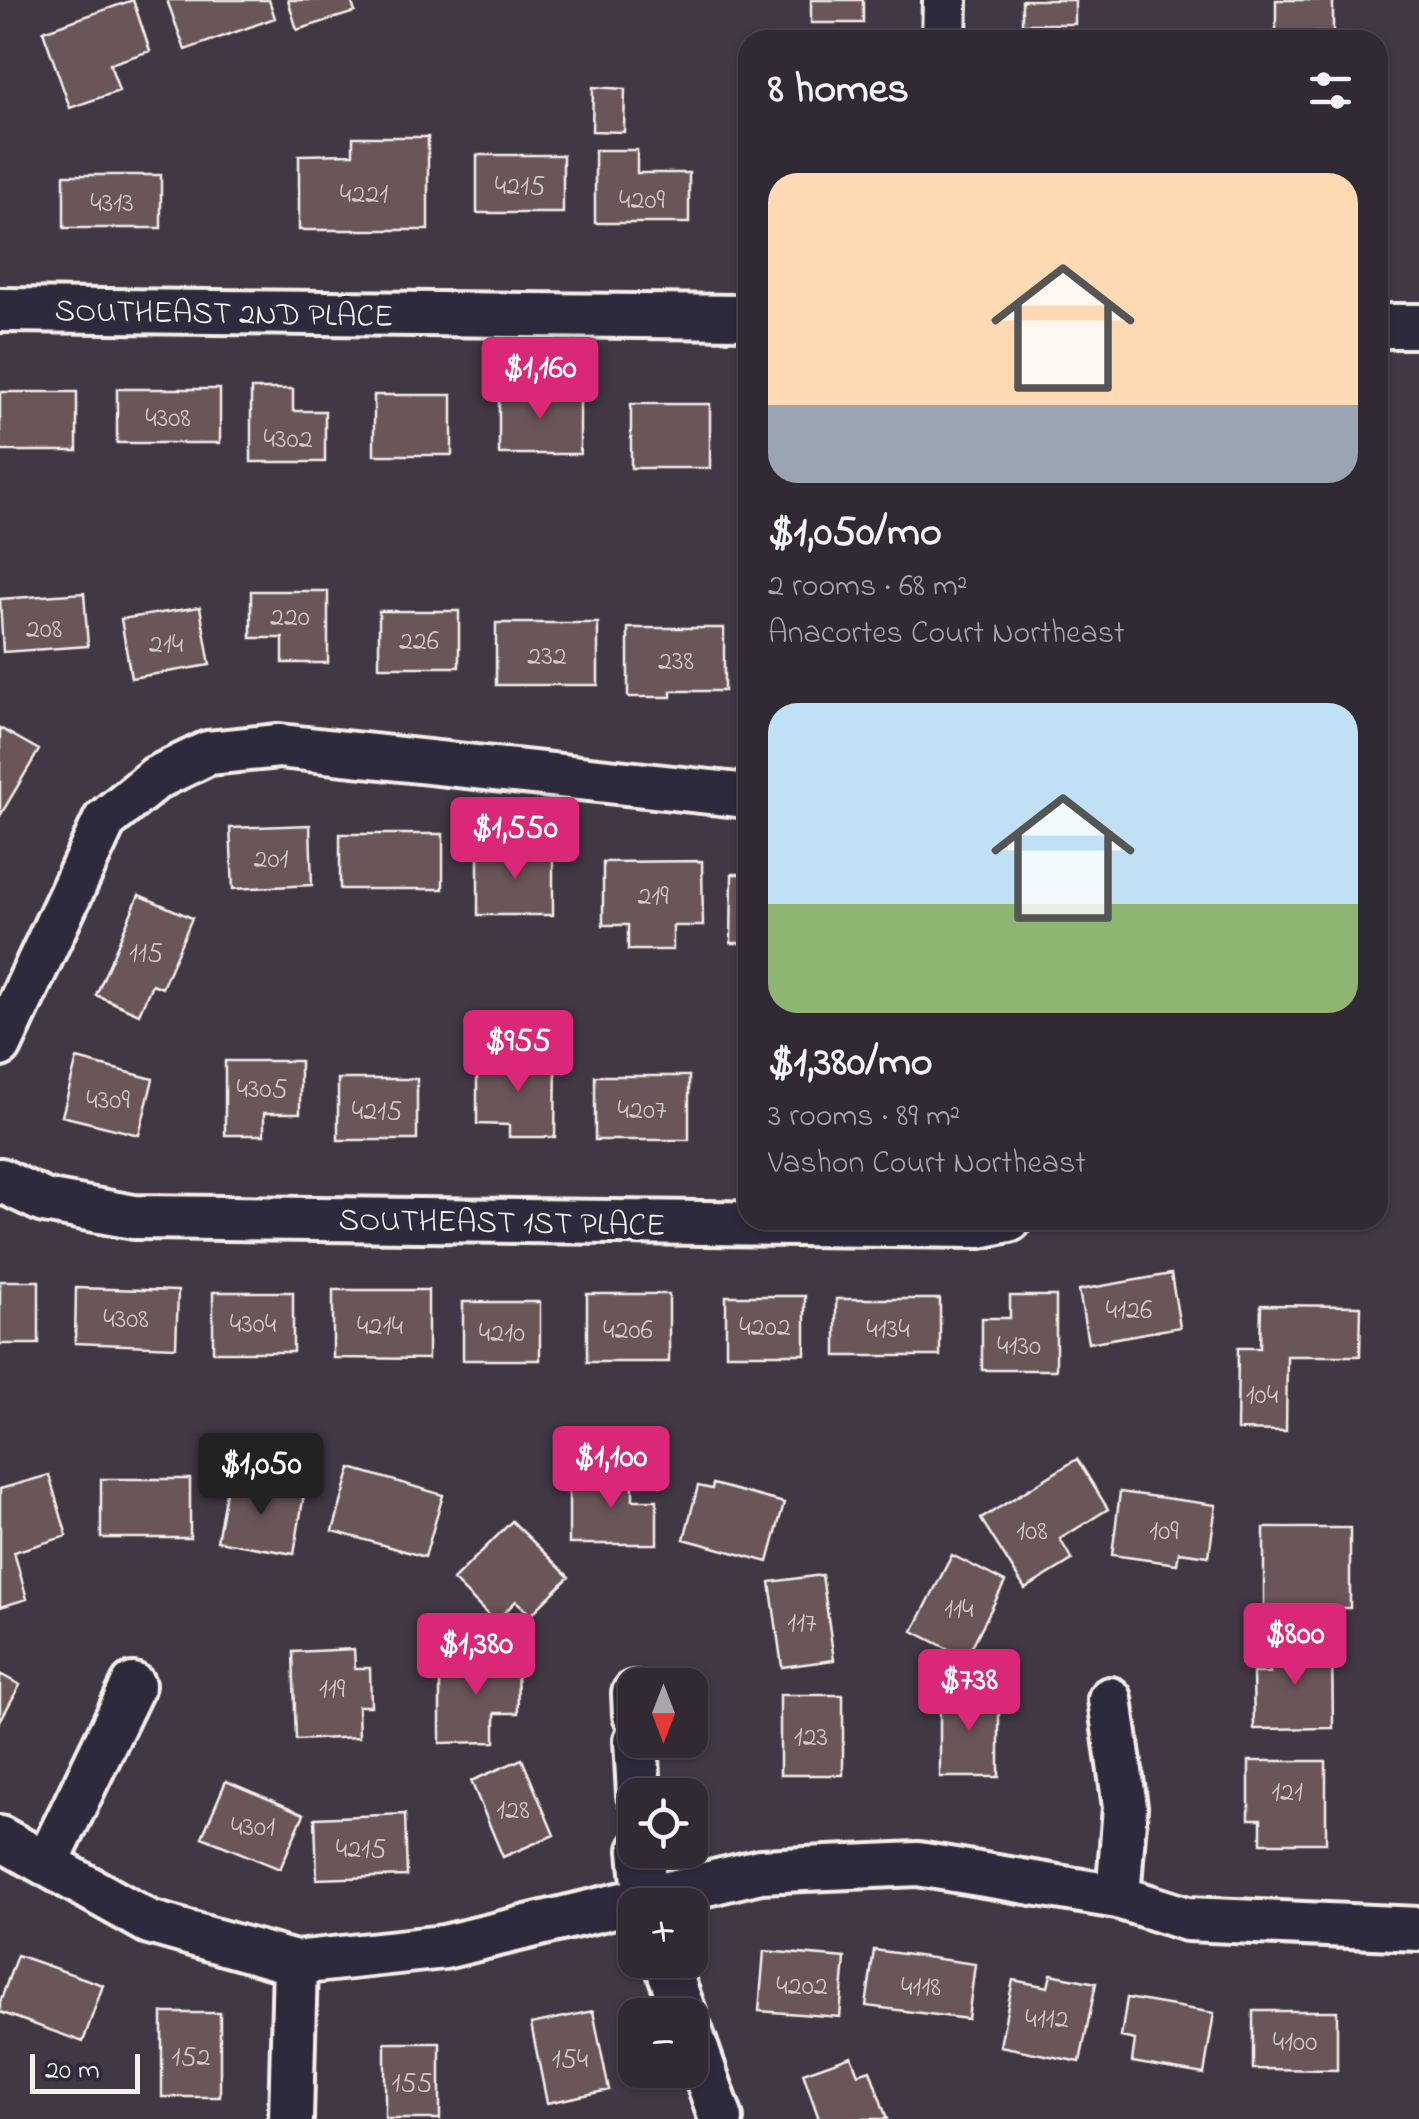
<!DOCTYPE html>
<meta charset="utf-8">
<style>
:root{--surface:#312934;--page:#39313c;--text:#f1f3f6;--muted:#a8a6ac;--line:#4c454f;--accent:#db2777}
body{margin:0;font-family:"Indie Flower",sans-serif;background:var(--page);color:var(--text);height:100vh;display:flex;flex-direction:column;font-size:38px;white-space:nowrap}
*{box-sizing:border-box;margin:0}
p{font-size:32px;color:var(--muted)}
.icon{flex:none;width:55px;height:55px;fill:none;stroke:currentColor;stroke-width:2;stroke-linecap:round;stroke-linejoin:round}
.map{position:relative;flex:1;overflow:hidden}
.details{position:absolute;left:738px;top:30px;width:650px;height:1200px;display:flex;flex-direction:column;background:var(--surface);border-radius:30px;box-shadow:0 2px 8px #0004,0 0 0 2px var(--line)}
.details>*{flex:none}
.needle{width:65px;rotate:180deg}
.buttons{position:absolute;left:618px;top:1668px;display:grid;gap:20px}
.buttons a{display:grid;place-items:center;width:90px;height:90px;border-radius:20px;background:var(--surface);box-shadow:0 2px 8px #0004,0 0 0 2px var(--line);font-size:50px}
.scale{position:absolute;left:30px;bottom:25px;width:110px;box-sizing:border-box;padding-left:10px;border:5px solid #f4f1e8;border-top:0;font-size:28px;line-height:35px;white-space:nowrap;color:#f4f1e8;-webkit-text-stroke:8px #2f2a3d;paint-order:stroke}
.price{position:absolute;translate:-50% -85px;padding:0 22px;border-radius:10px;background:var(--accent);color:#fff;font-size:32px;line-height:65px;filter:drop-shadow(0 2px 5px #0008)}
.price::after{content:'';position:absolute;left:50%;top:60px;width:30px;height:22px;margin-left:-15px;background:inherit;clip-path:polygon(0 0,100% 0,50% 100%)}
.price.on{background:#222;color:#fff}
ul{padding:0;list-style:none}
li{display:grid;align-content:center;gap:20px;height:530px;padding:0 30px}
li span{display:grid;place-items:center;height:310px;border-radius:30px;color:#555}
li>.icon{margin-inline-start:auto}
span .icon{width:180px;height:180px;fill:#fffc;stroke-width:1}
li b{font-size:42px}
h2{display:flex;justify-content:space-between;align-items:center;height:120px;padding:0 30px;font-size:42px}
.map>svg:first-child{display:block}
.building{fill:#6a5558;stroke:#f4f1e8;stroke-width:2.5}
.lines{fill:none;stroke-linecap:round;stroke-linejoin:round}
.minor-casing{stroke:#f4f1e8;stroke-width:50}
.minor{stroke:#2f2a3d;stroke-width:42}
.labels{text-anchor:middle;stroke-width:10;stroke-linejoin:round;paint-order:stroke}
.number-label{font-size:28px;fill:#d2cac4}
.street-label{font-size:32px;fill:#f4f1e8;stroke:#2f2a3d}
</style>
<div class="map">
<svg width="1419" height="2119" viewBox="0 0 1419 2119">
<rect width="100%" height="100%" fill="#413745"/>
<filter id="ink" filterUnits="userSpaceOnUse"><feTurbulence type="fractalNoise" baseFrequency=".01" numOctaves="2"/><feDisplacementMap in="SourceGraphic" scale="20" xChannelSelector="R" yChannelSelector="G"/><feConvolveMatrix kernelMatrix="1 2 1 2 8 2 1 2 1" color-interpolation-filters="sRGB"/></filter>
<g filter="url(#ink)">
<path class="building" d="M133,0L150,51L110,64L119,91L70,108L43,31Z
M167,0H269L275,18L185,50Z
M288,0H351L355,12L297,30Z
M811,0H863V23H811Z
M1022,0H1075V24H1022Z
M1276,0H1333V33H1276Z
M593,87L625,89L624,132L592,131Z
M353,137H428V230H299V155L353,154Z
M595,150H637V173H689V223H595Z
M477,155H563V213H477Z
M64,175H161V228H64Z
M117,389H220V443H117Z
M251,389H293V411H325V462H251Z
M499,390H580V454H499Z
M0,392H77V451H0Z
M374,395H452V455H374Z
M631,404H710V468H631Z
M251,591H328V663H283V638H251Z
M84,593L88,646L3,652L0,599Z
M200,607L210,665L131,678L121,619Z
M379,611H459V667H379Z
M496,623H598V685H496Z
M628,628H724V691H671V697H628Z
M0,728L39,750L0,816Z
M310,825L312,885L233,889L230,828Z
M340,834H443V889H340Z
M478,848H553V915H478Z
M702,861L703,926H673V950H628V925H603V862Z
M732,874H748V943H731Z
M139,895L192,918L162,988L152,984L139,1014L96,995Z
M477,1058L556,1059L555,1137H509V1125L477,1124Z
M77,1059L153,1079L139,1135L62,1116Z
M225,1061H300V1113H264V1135H225Z
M595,1076H689V1140H595Z
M338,1079H417V1140H338Z
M739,1080H748V1125H739Z
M1171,1274L1180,1327L1088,1343L1079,1290Z
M0,1281H39V1344H0Z
M76,1288L178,1291L176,1347L75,1343Z
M333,1290H428V1359L333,1358Z
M213,1292H293V1352H213Z
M587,1294H669V1362H587Z
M726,1296H805V1354H726Z
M1010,1296H1056V1370H982V1318H1010Z
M836,1299H940V1356H836Z
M463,1302H540V1360H463Z
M1261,1305L1361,1306L1360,1356H1287L1286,1431L1237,1430L1238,1348H1260Z
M1077,1459L1108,1509L1060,1539L1072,1560L1025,1589L981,1519Z
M592,1467H633V1500H657V1544H569V1483L593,1482Z
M351,1468L443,1495L425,1557L333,1531Z
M49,1475L67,1536L14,1552L27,1599L0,1607V1489Z
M101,1479H190V1538H101Z
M228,1481L304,1494L294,1554L217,1541Z
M713,1484L784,1503L768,1562L684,1539L698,1486L712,1489Z
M1120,1492L1216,1505L1209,1556L1179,1552L1177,1564L1112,1555Z
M512,1521L569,1577L531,1615L516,1601L495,1622L453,1580Z
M1264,1528H1350V1608H1264Z
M952,1555L1005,1582L966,1658L913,1631Z
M822,1575L834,1660L782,1667L770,1582Z
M1332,1643L1333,1728L1254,1729L1253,1673H1270L1269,1644Z
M354,1649L355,1668H370L371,1706H358L359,1737L296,1740L293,1652Z
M517,1659L518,1713H495V1742L440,1743V1660Z
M0,1674L20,1685L0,1721Z
M940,1692H999V1777H940Z
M780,1695H843V1775H780Z
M522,1759L554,1835L503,1857L471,1781Z
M1249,1761H1326V1843H1261V1819H1249Z
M226,1781L304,1814L280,1869L202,1837Z
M405,1814L407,1876L317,1879L315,1818Z
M874,1950L975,1964L968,2019L866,2006Z
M764,1951L845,1958L840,2017L759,2011Z
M17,1955L103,1985L83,2042L0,2012V2002Z
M1051,1974L1096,1983L1080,2062L1000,2046L1013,1980L1048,1987Z
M1127,1998L1214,2013L1204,2074L1132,2062L1135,2040L1121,2037Z
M593,2011L609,2090L547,2103L531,2024Z
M1253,2011H1337V2070L1253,2069Z
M162,2013H220V2097H162Z
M385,2043H440V2119H385Z
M851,2056L858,2074L870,2070L887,2119H819L803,2073Z"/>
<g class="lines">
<defs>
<path id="minor" d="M944,40L945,0
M0,310L748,317
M1378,326H1419
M0,1045L105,820L156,778L208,753L279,746L748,796
M0,1180L44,1201L134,1217L980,1226L1009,1220
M634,1693L635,1715
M1110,1699L1125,1807L1118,1897
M636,1740L639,1795
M0,1838L149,1922L295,1963L444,1947L760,1871L918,1864L1118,1897L1187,1919L1419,1929
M641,1850L646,1905
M47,1863L133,1685
M665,1960L685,2015
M690,2030L721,2119
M291,2119L295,1963"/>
</defs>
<use href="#minor" class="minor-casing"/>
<use href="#minor" class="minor"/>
</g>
</g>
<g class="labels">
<g class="number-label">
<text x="520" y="194">4215</text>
<text x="364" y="202">4221</text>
<text x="642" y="208">4209</text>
<text x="112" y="211">4313</text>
<text x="168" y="426">4308</text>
<text x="288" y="447">4302</text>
<text x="290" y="625">220</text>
<text x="44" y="637">208</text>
<text x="419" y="649">226</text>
<text x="166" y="652">214</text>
<text x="547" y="664">232</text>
<text x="676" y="669">238</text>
<text x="271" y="867">201</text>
<text x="653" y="904">219</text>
<text x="146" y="961">115</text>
<text x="262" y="1097">4305</text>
<text x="108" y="1108">4309</text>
<text x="642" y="1118">4207</text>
<text x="377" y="1119">4215</text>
<text x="1129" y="1318">4126</text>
<text x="126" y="1327">4308</text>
<text x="253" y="1332">4304</text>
<text x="380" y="1334">4214</text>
<text x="765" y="1335">4202</text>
<text x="888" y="1337">4134</text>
<text x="628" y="1338">4206</text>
<text x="502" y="1341">4210</text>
<text x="1019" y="1354">4130</text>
<text x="1262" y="1403">104</text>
<text x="1032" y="1539">108</text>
<text x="1164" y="1539">109</text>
<text x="959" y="1617">114</text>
<text x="802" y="1631">117</text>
<text x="332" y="1697">119</text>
<text x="811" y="1745">123</text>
<text x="1287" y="1800">121</text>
<text x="513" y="1818">128</text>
<text x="253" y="1835">4301</text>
<text x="361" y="1857">4215</text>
<text x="802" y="1994">4202</text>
<text x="921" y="1995">4118</text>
<text x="1047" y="2027">4112</text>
<text x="1295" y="2050">4100</text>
<text x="191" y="2065">152</text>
<text x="570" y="2067">154</text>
<text x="412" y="2091">155</text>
</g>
<g class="street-label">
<text transform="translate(224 312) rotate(1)" y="11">SOUTHEAST 2ND PLACE</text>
<text transform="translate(502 1221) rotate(1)" y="11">SOUTHEAST 1ST PLACE</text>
</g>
</g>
</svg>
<div class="buttons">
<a><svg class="needle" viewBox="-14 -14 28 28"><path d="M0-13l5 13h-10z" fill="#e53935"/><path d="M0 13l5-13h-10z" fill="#a8a6ac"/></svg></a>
<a><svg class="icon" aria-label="locate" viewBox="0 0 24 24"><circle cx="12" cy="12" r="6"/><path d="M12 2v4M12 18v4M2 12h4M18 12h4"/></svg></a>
<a>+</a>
<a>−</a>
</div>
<div class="scale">20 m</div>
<b class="price" style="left:540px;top:422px">$1,160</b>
<b class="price" style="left:515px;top:882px">$1,550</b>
<b class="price" style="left:518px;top:1095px">$955</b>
<b class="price" style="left:611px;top:1511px">$1,100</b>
<b class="price on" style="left:261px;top:1518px">$1,050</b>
<b class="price" style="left:1295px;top:1688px">$800</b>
<b class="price" style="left:476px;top:1698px">$1,380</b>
<b class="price" style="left:969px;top:1734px">$738</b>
<section class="details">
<h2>8 homes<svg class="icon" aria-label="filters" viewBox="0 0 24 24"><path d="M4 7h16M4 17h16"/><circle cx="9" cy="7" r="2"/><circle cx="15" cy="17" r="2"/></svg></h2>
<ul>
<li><span style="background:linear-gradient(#ffd9b3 75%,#9aa5b1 0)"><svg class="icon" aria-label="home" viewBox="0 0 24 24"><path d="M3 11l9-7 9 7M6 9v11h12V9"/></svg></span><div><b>$1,050/mo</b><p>2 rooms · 68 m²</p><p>Anacortes Court Northeast</p></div></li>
<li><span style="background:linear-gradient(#bfe0f5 65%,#8fb573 0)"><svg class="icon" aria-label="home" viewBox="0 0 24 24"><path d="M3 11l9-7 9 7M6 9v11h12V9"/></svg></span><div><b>$1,380/mo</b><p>3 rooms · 89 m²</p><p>Vashon Court Northeast</p></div></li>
</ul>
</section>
</div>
